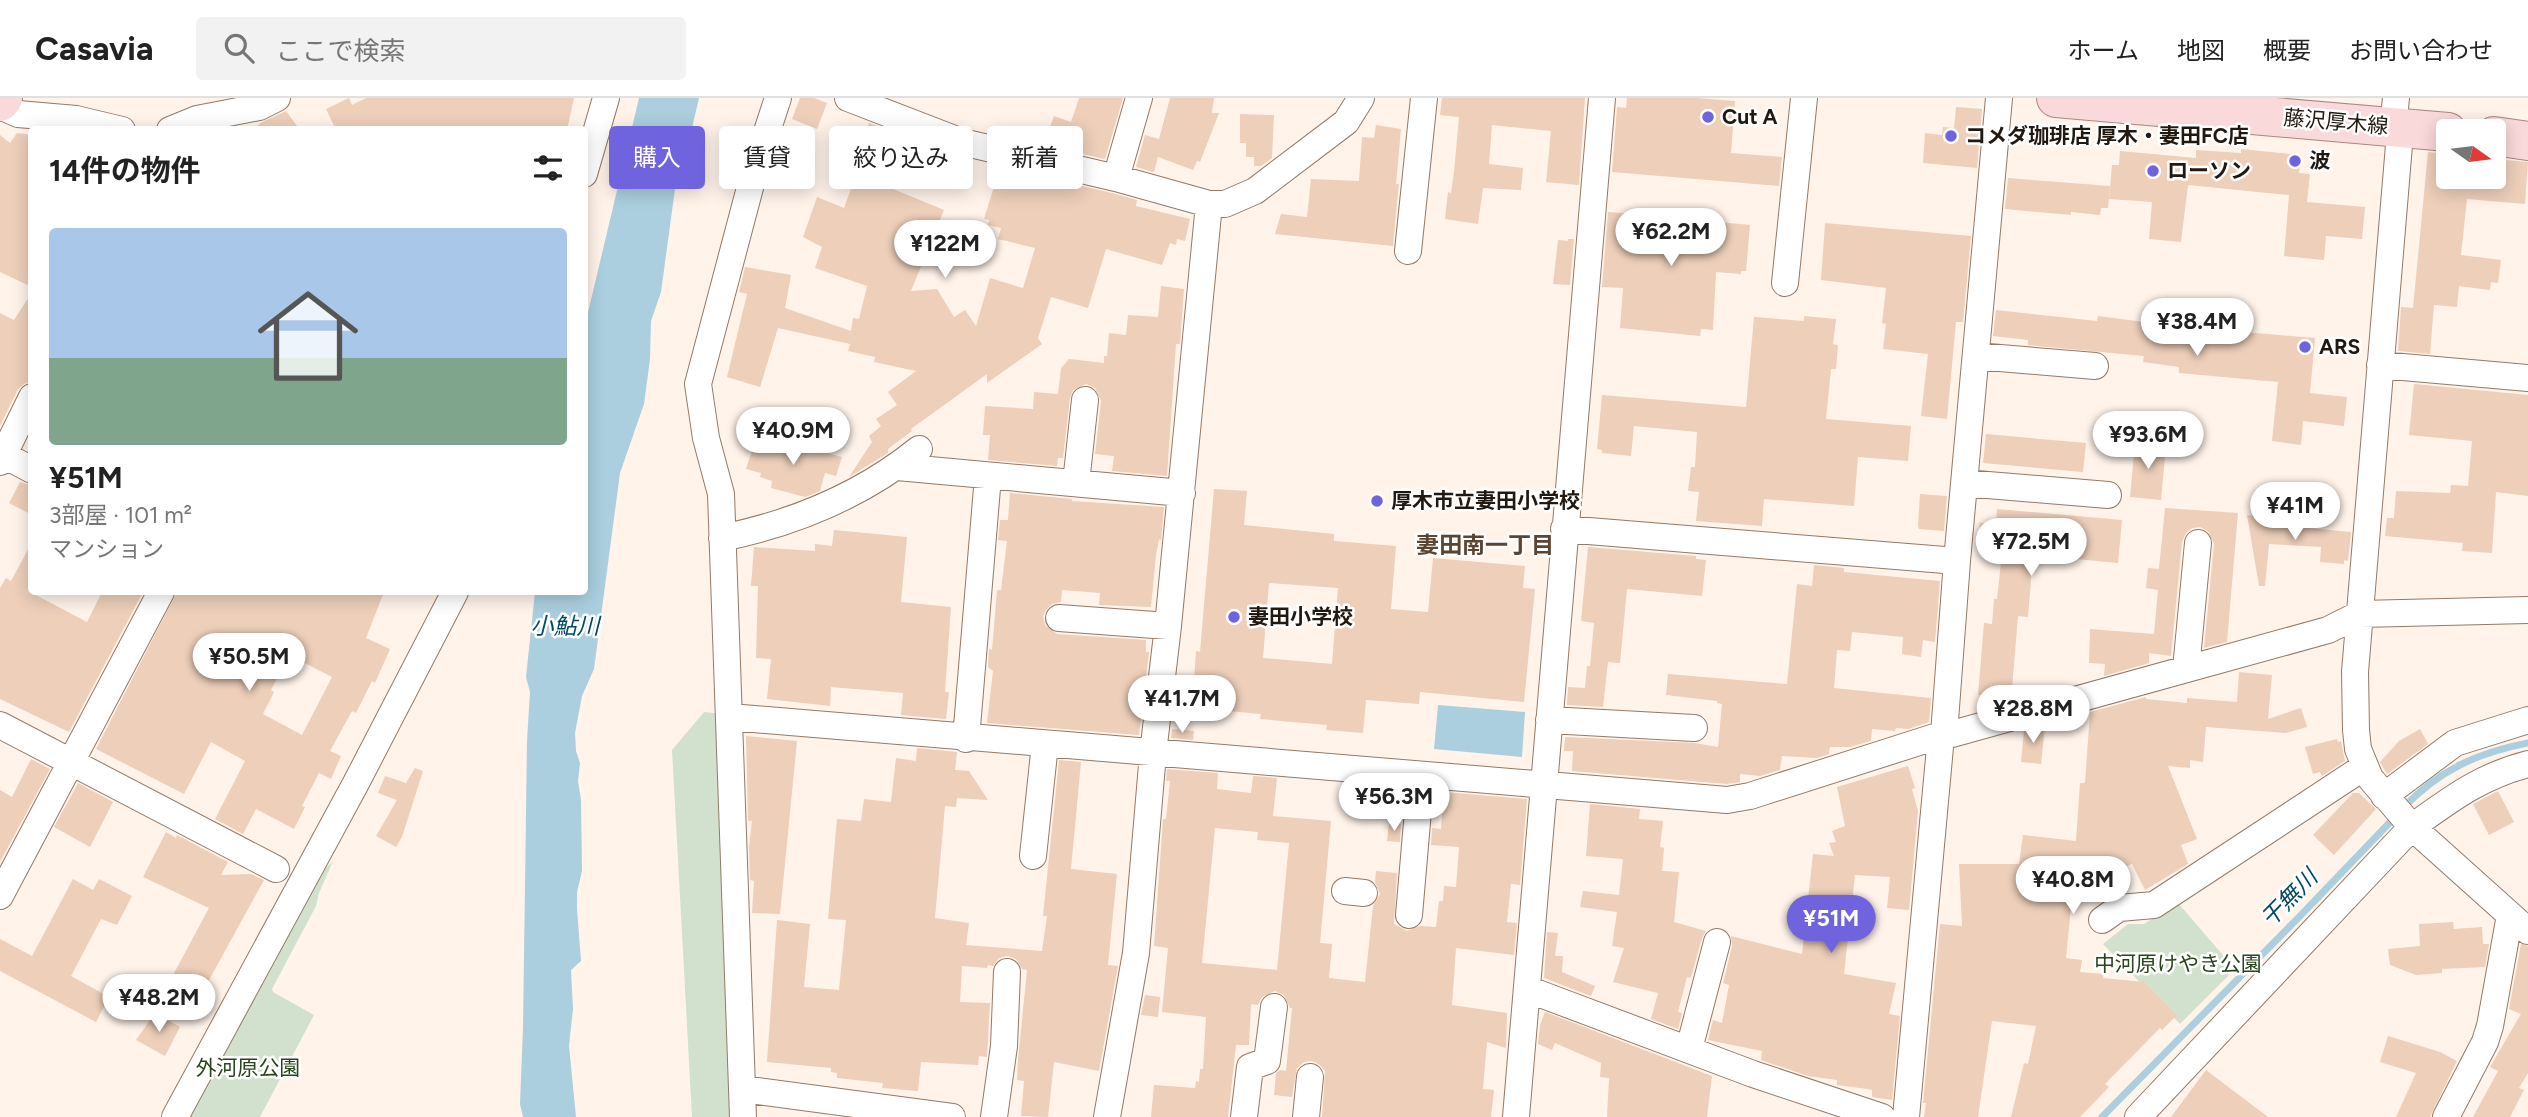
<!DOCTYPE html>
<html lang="ja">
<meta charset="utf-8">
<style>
:root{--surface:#fff;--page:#f2f2f2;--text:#222;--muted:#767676;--line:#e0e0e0;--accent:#7064de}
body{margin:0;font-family:Figtree,"Noto Sans JP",sans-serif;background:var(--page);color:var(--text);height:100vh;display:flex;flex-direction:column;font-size:26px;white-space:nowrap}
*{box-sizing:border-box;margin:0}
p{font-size:23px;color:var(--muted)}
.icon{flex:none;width:38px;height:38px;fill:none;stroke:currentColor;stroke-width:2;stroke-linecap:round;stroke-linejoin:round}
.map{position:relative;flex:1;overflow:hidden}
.side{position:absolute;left:28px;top:28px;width:560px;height:469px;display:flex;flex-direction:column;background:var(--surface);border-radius:7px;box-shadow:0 4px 18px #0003}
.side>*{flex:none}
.banner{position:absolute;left:609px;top:28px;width:665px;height:63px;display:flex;gap:14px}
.needle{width:46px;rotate:104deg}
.buttons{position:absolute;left:2436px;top:21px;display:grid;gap:14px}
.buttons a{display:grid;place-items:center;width:70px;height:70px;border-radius:7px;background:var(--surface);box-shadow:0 4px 18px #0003;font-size:35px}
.price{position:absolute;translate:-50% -60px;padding:0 16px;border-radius:24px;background:#fff;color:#222;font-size:23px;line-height:46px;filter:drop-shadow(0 2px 4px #0008)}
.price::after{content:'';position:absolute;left:50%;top:42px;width:21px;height:16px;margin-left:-10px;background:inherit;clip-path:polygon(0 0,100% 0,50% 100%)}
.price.on{background:var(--accent);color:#fff}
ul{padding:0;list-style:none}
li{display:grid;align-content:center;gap:14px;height:371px;padding:0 21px}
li+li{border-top:2px solid var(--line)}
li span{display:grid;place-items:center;height:217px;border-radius:7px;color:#555}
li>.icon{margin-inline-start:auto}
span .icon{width:126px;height:126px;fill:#fffc;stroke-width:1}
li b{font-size:30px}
h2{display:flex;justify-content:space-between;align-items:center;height:84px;padding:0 21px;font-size:30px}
.tag{padding:0 24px;border-radius:7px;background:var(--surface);box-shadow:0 4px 18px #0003;font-size:24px;line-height:63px}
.tag.on{background:var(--accent);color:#fff}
header{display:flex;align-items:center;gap:42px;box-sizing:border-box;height:98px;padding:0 35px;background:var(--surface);border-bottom:2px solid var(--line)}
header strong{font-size:33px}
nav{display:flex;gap:38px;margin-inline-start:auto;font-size:24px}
.search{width:490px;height:63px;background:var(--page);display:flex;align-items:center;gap:18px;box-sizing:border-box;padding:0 24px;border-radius:7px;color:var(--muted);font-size:26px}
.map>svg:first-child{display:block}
.green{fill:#d2e1cd}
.water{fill:#abcfdf}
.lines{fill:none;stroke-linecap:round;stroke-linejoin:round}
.stream{stroke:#abcfdf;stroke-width:7}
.building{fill:#edcfba;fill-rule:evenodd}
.street-casing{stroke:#947966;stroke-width:28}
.primary-casing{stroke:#ab8582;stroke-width:40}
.street{stroke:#fff;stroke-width:26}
.primary{stroke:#f9d9d9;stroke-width:38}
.poi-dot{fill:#7064de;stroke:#fff;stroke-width:2.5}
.labels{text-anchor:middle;stroke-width:5;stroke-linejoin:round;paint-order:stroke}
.poi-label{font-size:21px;font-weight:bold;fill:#221810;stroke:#fff;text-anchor:start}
.street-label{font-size:21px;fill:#221810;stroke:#fff}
.park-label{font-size:21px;fill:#27441b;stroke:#fff}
.neighbourhood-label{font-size:23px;font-weight:bold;fill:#5c4432;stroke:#fff}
.water-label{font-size:23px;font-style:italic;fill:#004a61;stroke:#fff}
</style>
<header>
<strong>Casavia</strong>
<div class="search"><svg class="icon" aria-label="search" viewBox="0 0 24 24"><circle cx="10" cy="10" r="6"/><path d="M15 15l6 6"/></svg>ここで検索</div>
<nav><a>ホーム</a><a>地図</a><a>概要</a><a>お問い合わせ</a></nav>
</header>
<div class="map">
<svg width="2528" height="1019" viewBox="0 0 2528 1019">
<rect width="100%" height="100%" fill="#fff3ea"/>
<path class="green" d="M704,614L724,616L736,1019H692L672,652Z
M333,763L319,795L316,808L272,891L273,894L314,917L260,1019H183L318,778Z
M2178,805L2235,871L2180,926L2103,846L2128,826H2144Z"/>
<path class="water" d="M639,0H699L684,64L675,91L661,194L651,223L650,261L644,306L620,375L594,571L582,598L575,635L576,653L580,665L578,683L581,702L582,773L577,794V811L581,863L571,872L573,911L569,948L576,1019H523L520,1006L523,930L527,643L530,594L526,579L535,494H584L585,227Z
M1438,607L1525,614L1522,659L1434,651Z"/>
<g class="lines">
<path class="stream" d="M2403,710C2439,672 2477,655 2528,645
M2102,1019L2303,815L2395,719"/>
</g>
<path class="building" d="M349,0L352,7L366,0H574L567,32H336L326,11Z
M800,0H814L827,5L817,31L792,21Z
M1079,0H1123L1105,61L1043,47L1054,18L1071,24Z
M1170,0H1214L1212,15H1219L1200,64L1197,63L1193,72L1158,59L1154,74L1136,69L1145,37L1159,41Z
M1442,0H1585L1579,87L1546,84L1551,33L1492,27L1489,66L1523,70L1521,92L1483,90L1478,126L1445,121L1448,94L1451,95L1454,74L1459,19L1440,17Z
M1627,0H1697L1735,3L1731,55L1782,59L1779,88L1612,74L1617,9L1626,10Z
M1956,9L1982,11L1977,70L1923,65L1925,35L1942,37L1943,29L1954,30Z
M286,13L300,32H252L262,24Z
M1240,16L1274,17L1272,60L1261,68H1254V59H1246V45H1240Z
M869,25L906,39L896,67L899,68L891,90L944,112L911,193L937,191L954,219L965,212L976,228L990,180L1023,190L1035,150L998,141L1001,130L988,127L989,122L984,121L1000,69L1112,95L1137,102L1136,108L1190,121L1185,143L1177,141L1176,147L1170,145L1162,167L1106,151L1088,210L1051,199L1038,240L1042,246L987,285V276L911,331L912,333L888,351V355L849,379L872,344L869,338L881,328L876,321L897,307L888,294L916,273L874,264L875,259L848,253L850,246L778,230L760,289L727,279L747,196L739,194L745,169L791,177L785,210L851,233L853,220L859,221L867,188L815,170L822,149L803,139L817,99L844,110L860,66L855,64Z
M1376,27L1401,31L1396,86H1399L1398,94L1393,148L1275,136L1281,116L1307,119L1311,81L1359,83L1362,39L1374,40Z
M17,35L32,37V189L0,174V37L10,45Z
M2241,51L2301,57L2299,75L2310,76L2307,104L2365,109L2362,141L2326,138L2324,162L2284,158L2289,97L2188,87L2181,144L2149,141L2152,104L2109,101L2112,67H2119L2120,53L2196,60V52L2241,55Z
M2428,54L2448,56V79H2494V74L2505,76L2506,62L2528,64L2525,106L2467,101L2461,157L2501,162L2498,185L2491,184L2490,192L2459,188L2457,209L2434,207L2430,256L2398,253L2401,209L2413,210Z
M783,56L812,67L802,90L774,79Z
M2008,80L2110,88L2108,110H2101L2100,117L2071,114V117L2005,111Z
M1651,113L1719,119V124L1750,127L1746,173H1741V176L1716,174L1713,232L1701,231L1700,238L1620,230L1623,190L1602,189L1608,114L1651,117Z
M1825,125L1971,138L1963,224H1956L1947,321L1921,318L1928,256L1883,251L1886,226L1882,225L1886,190L1821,182Z
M1568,141H1574L1570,187L1553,186L1558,142L1568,143Z
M1161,188L1184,191L1180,246H1176L1167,378L1112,373L1114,358L1095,356L1101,303L1095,290L1086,286L1073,292L1070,300L1063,360H1058L1057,368L988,362L990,337H983L985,308L1033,311L1034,294L1058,296L1061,270L1069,261L1104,265V258H1107L1109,235L1126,237L1128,217L1158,219Z
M32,194V283L24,286L18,291L0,328V215L14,222Z
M1996,212L2097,223L2098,218L2183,229L2315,240L2310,295L2347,299L2344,328L2303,323L2301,347L2272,343L2278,284L2179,275V269L2143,264L2144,258L2028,247V242L1993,238Z
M1804,218L1836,221L1833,246L1838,247L1836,271H1831L1826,321L1911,328L1908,363L1858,359L1854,408L1764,401L1762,428L1696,423L1699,394L1688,393L1691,369H1695L1697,334L1634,328L1631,358L1602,355V352L1597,351L1602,297L1746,309L1754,219L1804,223Z
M2414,286L2528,297V398L2496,394L2492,455L2462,453L2463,445L2385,438L2387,420H2394L2396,393L2450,395L2451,387L2468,388L2472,343L2409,337Z
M1986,336L2086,345L2083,374L1983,365Z
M756,340L800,353L802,348L842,359L836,378L825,375L820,393L805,399L771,390L772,383L760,379L761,375L746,371Z
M2135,344L2166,348L2161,402L2130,399Z
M20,384L32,388V417L9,405Z
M1214,391L1247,393L1244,427L1334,436V443L1396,448L1391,511L1428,514L1433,460L1525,468L1523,490L1535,491L1524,604L1420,594L1419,606L1366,602L1363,635L1326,632L1327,627L1260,621L1261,616L1195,610L1197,583L1194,582L1196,553L1200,554ZM1269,485L1338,490L1332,566L1263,560Z
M1010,395L1072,401V403L1164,409L1161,442L1159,441L1156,457L1151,509L1099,507L1100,495L1062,492L1061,504L1052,506L1046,512L1043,518L1045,527L1057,536L1146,542V554H1149L1139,637L987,625L993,573L988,569L989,551L992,552L997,492H1001L1007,443L998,442L1000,422H1008Z
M1920,396L1947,398L1944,433L1919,431L1918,428Z
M2165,410L2238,415L2227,544L2204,550L2214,446L2208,433L2200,429L2192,430L2186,435L2182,444L2171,558L2149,555V565L2104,578L2105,566L2089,565L2090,531L2154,536L2158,492L2146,490L2148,470L2159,471Z
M1997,411L2122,422L2118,465L2033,457L2028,519L2018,518L2011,603L2005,605L1987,604L1988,598L1978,597L1984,525L1992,526L1994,501H1997L2002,455L1977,452L1980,425L1996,427Z
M2247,417L2271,420V425L2308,428V430L2351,434L2348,463L2344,462V466L2320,464L2321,449L2269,446L2265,488H2259Z
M834,432L907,439L901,504L951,509L945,594H949L946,621L901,617L903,595L831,589L830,608L767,601L771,561L756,560L758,488H751L754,449L815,453V446L832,448Z
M32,444V495L87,524L102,494H143L69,634L0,601V490L6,480L11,483Z
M1588,449L1696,458V461L1706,462L1702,498L1627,491L1620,565L1608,564L1603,609L1567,607L1568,589L1585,590L1587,568H1590L1594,525L1581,523Z
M1814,467L1844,470V474L1940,483L1935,544L1923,542L1921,559L1902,556L1903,539L1852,534L1850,553L1837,552L1834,590L1931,600L1929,624L1908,631L1896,630L1895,633L1872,631L1871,643L1850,649H1830L1829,656L1817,660L1782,658L1780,672L1760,678L1740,676V684L1727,686L1572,673L1573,653H1564L1565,639L1695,645L1718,649L1722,606L1717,605V603L1666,597L1668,576L1787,586L1797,486L1812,488Z
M177,494H384L366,540L390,551L375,585L372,583L356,615L352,613L330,653L341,658L331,681L319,675L302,708L305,709L294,731L256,711L243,736L215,721L245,663L211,644L184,696L96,651ZM289,557L332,579L302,637L263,616L274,594L271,592Z
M2239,574L2272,577L2268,621L2301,610L2307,629L2286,635L2206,629L2203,664L2190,662V670L2168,668L2197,741L2181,747L2188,766L2145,792L2132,766L2073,789L2066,860L2082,862L2080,874L2104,876L2103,880L2144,884L2177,917L2162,932L2160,930L2105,986L2109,989L2080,1019H2011L2024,965L2028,966L2036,928L1992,923L1978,1019H1924L1926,1005H1923L1940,826L1962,828L1959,766H2019L2023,737L2076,743L2080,685H2085L2090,614L2146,599V601L2187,605V600L2237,604Z
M2045,627L2041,666L2021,664L2024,633Z
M1172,631L1194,633L1193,642L1171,640Z
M2420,631L2428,646L2387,676L2380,664L2399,643Z
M746,638L797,643L780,816L752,815L754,783L750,782L749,750L752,723H748Z
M2337,641L2338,644L2341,643L2345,663L2322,678L2320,674L2313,676L2305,649Z
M917,650L957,654L955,672L969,673L988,702L957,700L956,709L945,708L935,820L969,825L966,847L1042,853L1047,818H1043L1059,662L1081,664L1071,771L1117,776L1108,867L1118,868L1099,973L1054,964L1048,1019L1021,1018L1024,983L1017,982L1018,962L1027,872L1022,871L1016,861L1008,858L999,860L993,868L988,867L987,870L962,868L960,904L990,905L987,959L979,958L978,967L921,964L918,993L882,990L883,985L837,980V975L831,974V970L767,964L777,822L810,826L804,889L839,892L846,822L828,821L837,721L861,723L864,701L891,704L896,660L916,663Z
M31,661L50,671L0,764V692L12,699Z
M1908,668L1915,690L1912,691L1918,713L1909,812L1887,810L1890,779L1855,777L1844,876L1896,885L1889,916L1900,918L1892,1002L1872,999V992L1867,991L1837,987V982L1808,978L1761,962L1762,953L1708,942L1713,922L1722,925L1729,887L1723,885L1732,848L1731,838L1802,856L1813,756L1834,758L1829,745L1836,744L1832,733L1845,728L1837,689Z
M415,670L423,673L402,739L396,749L376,738L397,702L378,695L385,678L406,685Z
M1167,671L1218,675L1217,691L1251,695L1253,678L1277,680L1273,718L1331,723L1320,845L1332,846L1329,880L1365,884L1373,808L1380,796L1375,784L1376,773L1397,775L1394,826L1407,833L1420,828L1436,829L1439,803H1443L1444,788L1456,789L1459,749L1431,747L1432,730L1441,731L1444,694L1527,701L1520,787L1511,786L1507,824L1517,825L1514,857L1456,850L1452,907L1507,915L1506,950L1487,944L1483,991L1494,992L1491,1019H1322L1325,973L1320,967L1312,963L1304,964L1297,970L1292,999L1274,997L1276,975L1280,972L1286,973L1292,910H1290L1284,897L1275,893L1262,899L1258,907L1251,906L1249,947H1236L1228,1019H1151L1154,987L1195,990L1196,983L1199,984L1200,971H1203L1206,919L1162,914L1168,850L1154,848L1163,721H1166L1170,683H1166ZM1215,730L1258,734L1257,742L1289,745L1277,872L1202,865Z
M78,685L113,704L90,749L54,729Z
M2498,693L2514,724L2489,737L2473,706Z
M2353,695H2359L2376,711L2334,757L2313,737Z
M1590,706L1640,711L1639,721L1663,723L1660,749L1664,750L1662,773L1679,774L1674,824L1706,833L1702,840L1691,880L1687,879L1678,914L1682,915L1678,931L1651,921L1658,895L1613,884L1624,850L1612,848L1617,814L1580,809L1583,793L1619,797L1623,761L1586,758Z
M1389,725L1401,726L1400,744L1387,743Z
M166,734L176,740L177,737L228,764L221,777L251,776L264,782L203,893L173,877L209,810L143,779Z
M73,781L93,792L99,781L132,798L117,827L101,821L71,878L109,899L96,924L0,873V841L32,858Z
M2453,824L2454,831L2482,829L2483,846H2489L2485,869L2442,871V875L2416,877L2390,867L2388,851L2420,848L2419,826Z
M1547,834L1558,835L1555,858H1563L1562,874L1595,888L1591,898L1544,880Z
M2521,846L2528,848V975L2519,990L2524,992L2510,1019H2473L2498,973L2490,969L2521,916L2509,911Z
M1145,897L1160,899L1158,919L1141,917Z
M1545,914L1712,978L1707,1019H1607L1609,980L1600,979L1601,965L1555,945L1552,952L1538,946L1540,927Z
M155,915L180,929L165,958L136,942Z
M2388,938L2440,954L2457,963L2430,1019H2396L2416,975L2380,964Z
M2206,972L2268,1019H2171Z"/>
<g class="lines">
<defs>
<path id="street" d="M848,0L962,44L1116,80L1209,106H1225L1255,93L1346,24L1361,0
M2396,0L2393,29L2399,47L2355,574L2356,632L2358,651L2370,680L2412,729L2528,833
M0,8L18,16L76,21L122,32
M170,32L197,21L259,9L277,0
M584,76L606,0
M1116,80L1139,0
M1408,153L1424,0
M1785,185L1804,0
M1976,258L2095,268
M2380,267L2528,280
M0,355L32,372
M0,364L32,299
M897,369L1182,395
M1076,385L1085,302
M1964,385L2108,397
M1564,431L1957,463
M722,440C795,425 861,398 919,351
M1059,520L1168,528
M2186,571L2198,445
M730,619L1727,702L1750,698L1944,636H1952L2328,532L2360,516L2528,512
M1549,622L1694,630
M0,627L276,771
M1944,636L1957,463L1999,0
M966,641L988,378
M2384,698L2455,645L2528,622
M1033,758L1045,646
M1345,793L1364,795
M0,798L161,494
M1409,817L1421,678
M2102,822L2119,810L2154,807L2364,669
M1527,891L1753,976L1882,1019
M1689,951L1717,844
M742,991L952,1019
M175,1019L356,685L455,494
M743,1019L721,396L706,340L698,286L756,67L778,0
M994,1019L1004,948L1007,874
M1107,1019L1136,855L1153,655L1168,528L1209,106
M1244,1019L1250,969L1267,963L1274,909
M1306,1019L1310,979
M1516,1019L1602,0
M1906,1019L1941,638
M2138,1019L2412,729C2451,701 2481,678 2528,666
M2446,1019L2485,944L2490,928L2510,817"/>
<path id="primary" d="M2056,0L2448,34
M0,4L3,0
M2494,38L2528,43"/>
</defs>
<use href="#street" class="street-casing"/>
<use href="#primary" class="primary-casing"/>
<use href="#street" class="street"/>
<use href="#primary" class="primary"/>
</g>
<g class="poi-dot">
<circle cx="1708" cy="19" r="7"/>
<circle cx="1951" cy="38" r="7"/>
<circle cx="2295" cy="63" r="7"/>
<circle cx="2153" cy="73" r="7"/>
<circle cx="2305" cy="249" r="7"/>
<circle cx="1377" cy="403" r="7"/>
<circle cx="1234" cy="519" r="7"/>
</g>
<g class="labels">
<g class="poi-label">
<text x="1722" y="26">Cut A</text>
<text x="1965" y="45">コメダ珈琲店 厚木・妻田FC店</text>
<text x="2309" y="70">波</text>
<text x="2167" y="80">ローソン</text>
<text x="2319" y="256">ARS</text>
<text x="1391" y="410">厚木市立妻田小学校</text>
<text x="1248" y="526">妻田小学校</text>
</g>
<g class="street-label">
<text transform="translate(2336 24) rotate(5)" y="7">藤沢厚木線</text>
</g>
<g class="park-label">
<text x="2178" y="873">中河原けやき公園</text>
<text x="248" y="977">外河原公園</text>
</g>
<g class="neighbourhood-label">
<text x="1485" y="455">妻田南一丁目</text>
</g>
<g class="water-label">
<text x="565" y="536">小鮎川</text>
<text transform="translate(2289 800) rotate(-46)" y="8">干無川</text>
</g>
</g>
</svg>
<div class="buttons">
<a><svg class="needle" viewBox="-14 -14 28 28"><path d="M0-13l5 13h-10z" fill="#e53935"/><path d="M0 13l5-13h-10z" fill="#767676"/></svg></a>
</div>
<b class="price" style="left:1671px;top:170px">¥62.2M</b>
<b class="price" style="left:945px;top:182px">¥122M</b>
<b class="price" style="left:2197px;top:260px">¥38.4M</b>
<b class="price" style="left:793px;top:369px">¥40.9M</b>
<b class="price" style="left:2148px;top:373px">¥93.6M</b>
<b class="price" style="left:2295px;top:444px">¥41M</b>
<b class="price" style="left:2031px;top:480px">¥72.5M</b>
<b class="price" style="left:249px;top:595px">¥50.5M</b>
<b class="price" style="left:1182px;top:637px">¥41.7M</b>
<b class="price" style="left:2033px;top:647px">¥28.8M</b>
<b class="price" style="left:1394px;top:735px">¥56.3M</b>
<b class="price" style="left:2073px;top:818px">¥40.8M</b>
<b class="price on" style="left:1831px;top:857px">¥51M</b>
<b class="price" style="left:159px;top:936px">¥48.2M</b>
<div class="banner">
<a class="tag on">購入</a>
<a class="tag">賃貸</a>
<a class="tag">絞り込み</a>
<a class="tag">新着</a>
</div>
<section class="side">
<h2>14件の物件<svg class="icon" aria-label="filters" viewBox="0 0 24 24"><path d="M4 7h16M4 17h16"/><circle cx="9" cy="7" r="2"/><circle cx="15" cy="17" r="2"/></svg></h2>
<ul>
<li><span style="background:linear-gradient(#a9c7e8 60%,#7fa58c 0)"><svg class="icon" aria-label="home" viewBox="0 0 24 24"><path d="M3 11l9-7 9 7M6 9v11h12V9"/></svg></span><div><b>¥51M</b><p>3部屋 · 101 m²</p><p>マンション</p></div></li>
</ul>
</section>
</div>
